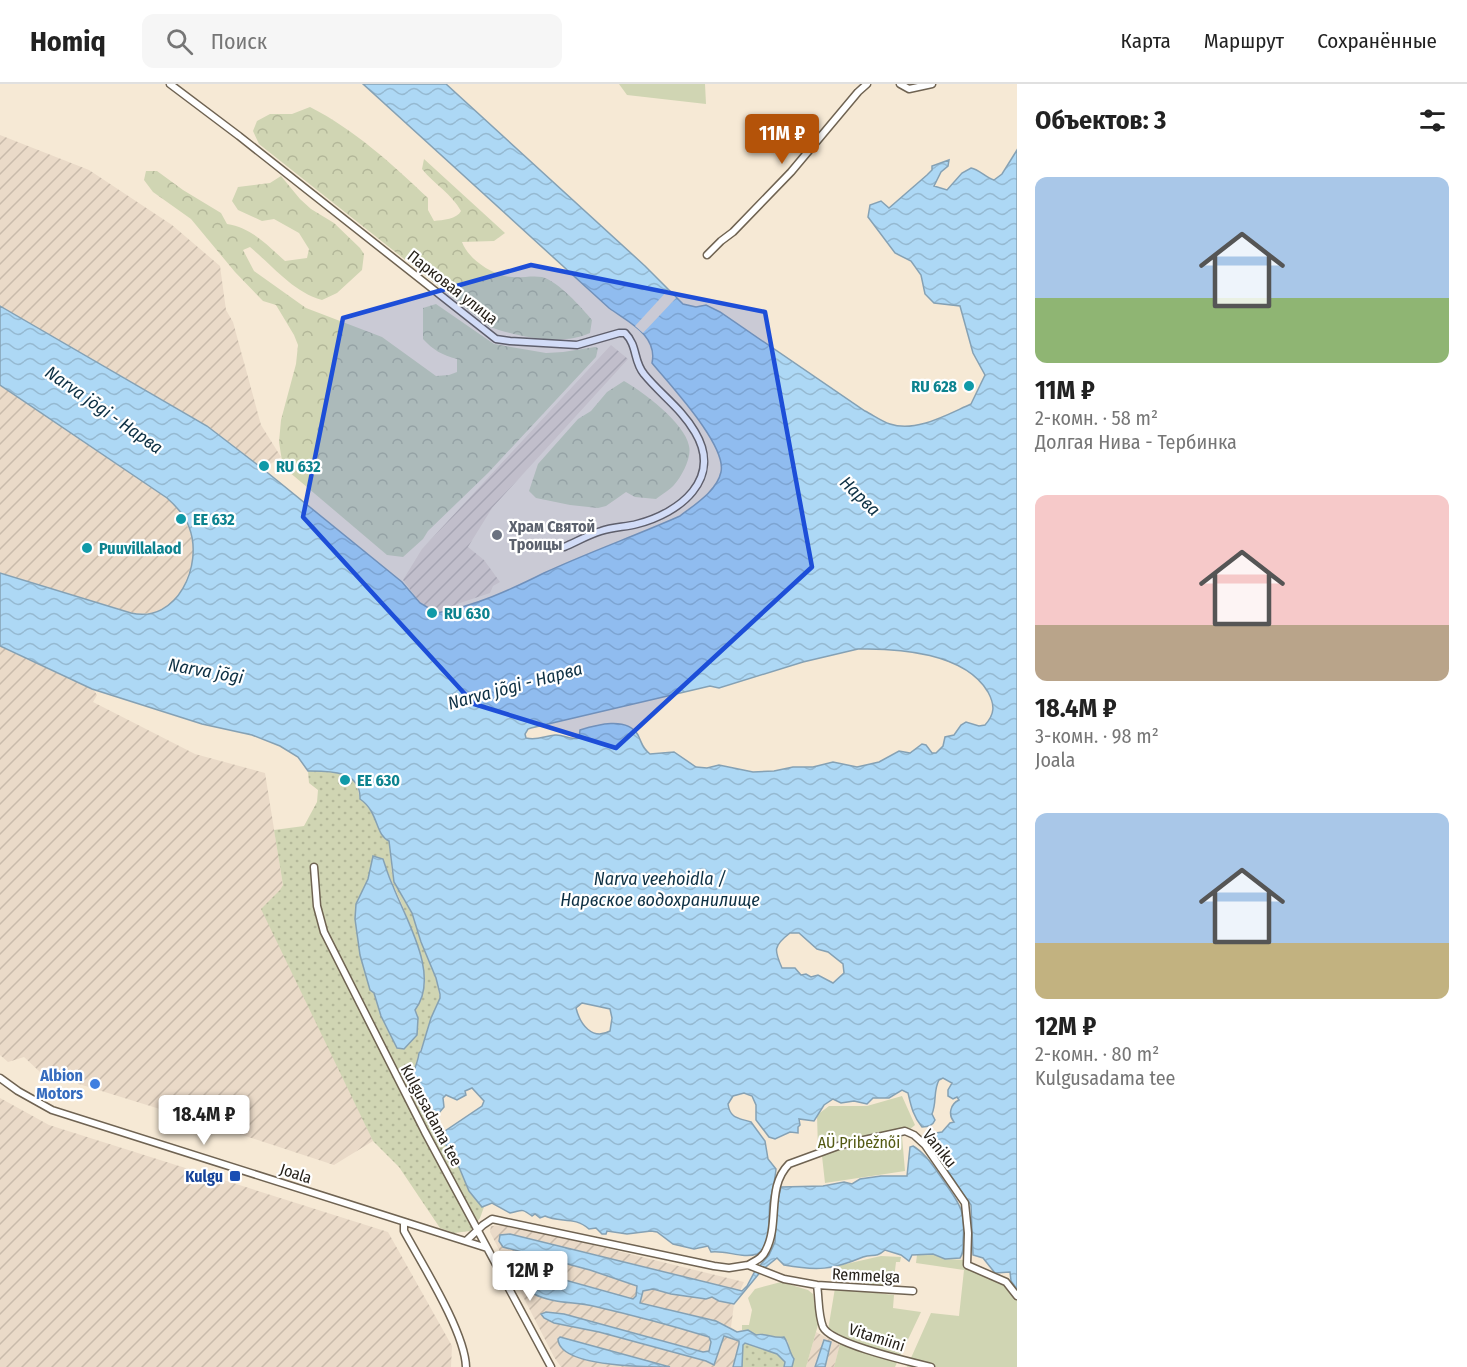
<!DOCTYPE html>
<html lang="ru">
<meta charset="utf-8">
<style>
:root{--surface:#fff;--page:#f6f6f6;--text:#222;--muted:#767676;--line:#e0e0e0;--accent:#b45309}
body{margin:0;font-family:"Fira Sans Condensed",sans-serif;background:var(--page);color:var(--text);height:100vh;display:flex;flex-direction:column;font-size:22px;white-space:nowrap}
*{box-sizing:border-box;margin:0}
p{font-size:20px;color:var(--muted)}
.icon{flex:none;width:33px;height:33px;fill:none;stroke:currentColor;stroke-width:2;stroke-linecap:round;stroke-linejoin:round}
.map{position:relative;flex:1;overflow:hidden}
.details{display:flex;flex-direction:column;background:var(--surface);width:450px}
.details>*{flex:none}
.price{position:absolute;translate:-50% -51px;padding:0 14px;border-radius:6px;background:#fff;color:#222;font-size:20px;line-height:39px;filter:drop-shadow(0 2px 3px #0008)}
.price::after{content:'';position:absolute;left:50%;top:36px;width:18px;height:14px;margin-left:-9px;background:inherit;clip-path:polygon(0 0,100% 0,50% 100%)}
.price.current{background:var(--accent);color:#fff}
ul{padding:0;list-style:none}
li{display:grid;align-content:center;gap:12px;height:318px;padding:0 18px}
li span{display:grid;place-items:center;height:186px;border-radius:12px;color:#555}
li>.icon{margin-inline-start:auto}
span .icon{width:108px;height:108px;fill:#fffc;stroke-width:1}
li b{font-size:26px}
h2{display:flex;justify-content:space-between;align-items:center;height:72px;padding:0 18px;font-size:26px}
header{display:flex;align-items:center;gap:36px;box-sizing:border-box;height:84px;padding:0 30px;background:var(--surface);border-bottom:2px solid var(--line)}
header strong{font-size:28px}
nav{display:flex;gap:33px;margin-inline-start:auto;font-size:21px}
.search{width:420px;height:54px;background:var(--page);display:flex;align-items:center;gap:15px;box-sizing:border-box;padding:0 21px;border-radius:12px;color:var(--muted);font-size:22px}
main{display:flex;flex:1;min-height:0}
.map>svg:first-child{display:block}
.industrial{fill:url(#industrial-furrows)}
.grass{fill:url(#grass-dots);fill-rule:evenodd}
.forest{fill:url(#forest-crowns)}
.green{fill:#d0d5b3}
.water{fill:url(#water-waves);stroke:#85a1b4;stroke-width:1.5;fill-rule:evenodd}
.pier{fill:#f6e9d5}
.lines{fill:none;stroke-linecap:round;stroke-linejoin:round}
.street-casing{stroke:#6f6352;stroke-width:9}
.street{stroke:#fff;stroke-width:6}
.marked{fill:#1d4ed8;fill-opacity:0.2;stroke:#1d4ed8;stroke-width:4.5;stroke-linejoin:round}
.culture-dot{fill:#0f9aa8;stroke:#fff;stroke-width:2}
.worship-dot{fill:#6b7280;stroke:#fff;stroke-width:2}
.shop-dot{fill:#3f7fe0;stroke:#fff;stroke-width:2}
.transit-dot{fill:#1a4fb4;stroke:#fff;stroke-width:2}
.labels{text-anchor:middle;stroke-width:4.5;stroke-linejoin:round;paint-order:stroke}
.street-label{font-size:16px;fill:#27221b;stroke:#fff}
.culture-label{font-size:16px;font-weight:bold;fill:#0d838f;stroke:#fff;text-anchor:start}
.worship-label{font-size:16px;font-weight:bold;fill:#5b616d;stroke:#fff;text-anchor:start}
.shop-label{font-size:16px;font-weight:bold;fill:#366cbe;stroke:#fff;text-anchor:end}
.park-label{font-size:16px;fill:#545a13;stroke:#fff}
.transit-label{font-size:16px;font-weight:bold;fill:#164399;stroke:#fff;text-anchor:end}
.water-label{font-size:18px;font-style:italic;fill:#0d3044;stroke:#fff}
</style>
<header>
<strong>Homiq</strong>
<div class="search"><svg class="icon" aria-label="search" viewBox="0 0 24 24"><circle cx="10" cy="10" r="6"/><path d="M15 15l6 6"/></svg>Поиск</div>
<nav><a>Карта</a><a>Маршрут</a><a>Сохранённые</a></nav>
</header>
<main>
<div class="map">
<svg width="1017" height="1283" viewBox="0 0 1017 1283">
<defs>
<pattern id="industrial-furrows" width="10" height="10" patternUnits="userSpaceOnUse" patternTransform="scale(1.5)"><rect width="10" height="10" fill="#eadac8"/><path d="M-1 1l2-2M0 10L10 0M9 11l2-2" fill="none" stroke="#c9bbab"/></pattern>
<pattern id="grass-dots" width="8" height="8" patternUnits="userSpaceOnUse" patternTransform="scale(1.5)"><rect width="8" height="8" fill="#d0d5b3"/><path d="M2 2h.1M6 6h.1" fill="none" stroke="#b3b799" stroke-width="1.8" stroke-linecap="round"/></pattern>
<pattern id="forest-crowns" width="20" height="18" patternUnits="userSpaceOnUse" patternTransform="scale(1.5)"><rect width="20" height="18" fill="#d0d5b3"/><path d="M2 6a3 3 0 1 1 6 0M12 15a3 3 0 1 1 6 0" fill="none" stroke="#b3b799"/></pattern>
<pattern id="water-waves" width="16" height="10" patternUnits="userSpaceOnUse" patternTransform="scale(1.5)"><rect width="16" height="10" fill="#add8f5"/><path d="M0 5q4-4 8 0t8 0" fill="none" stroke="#95b9d1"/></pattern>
</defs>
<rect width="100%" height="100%" fill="#f6e9d5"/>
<path class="industrial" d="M0,51L89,86L172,141L220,182L226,226L233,238L261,341L281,373L263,385L207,342L0,222Z
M611,261L628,275L492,424L468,463L484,476L500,498L493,502L490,509L457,520L447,528H437L421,520L403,496L422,465Z
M0,301L167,414L179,426L191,449L193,461V477L183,504L168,523L153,529L135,530L0,489Z
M0,562L93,605L97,611L93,618L195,670L265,689L283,801L281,806L332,969L373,1057L334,1081L215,1042L40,988L24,973L8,978L0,971Z
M0,1014L49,1041L388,1148L452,1262L451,1283H0Z
M511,1141L744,1198L734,1220L731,1243L737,1248L742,1246L793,1280L792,1283H561L554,1273L490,1148L491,1142Z
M816,1248L840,1261L834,1283H806Z"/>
<path class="grass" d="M308,687H337L356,698L360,715L369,721L375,731L379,746L389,757L392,789L403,815L412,829L421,858L436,894L440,914L418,972L412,995V1003L417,1016L432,1032L459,1083L470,1109L484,1123L480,1134L470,1147L454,1149L440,1144L399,1083L373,1057L261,825L280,806L283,801L274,746L304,742L317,718L318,706L309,699ZM373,772L383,776C392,801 406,824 412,850C417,869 427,882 424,905C423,912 418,919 415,926L416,930L408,959L406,963H397L381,932L374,909L368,795Z
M745,1259L777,1270L785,1278L784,1283H742V1261Z"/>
<path class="forest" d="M310,23C355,46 392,80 428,114V126L434,137C443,136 457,135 461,127C452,110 434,100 422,85L424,75L505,149L494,157L462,158C468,174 488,188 505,192C517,195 531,191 542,193C558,197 582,224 592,236L590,249C563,262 518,253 490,243L259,60L253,47L257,37L270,30H292Z
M146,87H157L183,106L221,129L227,140C252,144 266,160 285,177L307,174L309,165L299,149L274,135L262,137L238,126L232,117L238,103L270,99L281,92L300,115L311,125L334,139L360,164L364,170L362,186L337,209L322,216C293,208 273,182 250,163L243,166L254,187L306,224L382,253L436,292L449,291L457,288V275C442,271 433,266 423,255V224L436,220L494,260L546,269L563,268L595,263L598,264L596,273L488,389L428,447L423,455L403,473L387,471L288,387L282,377L279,358L281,336L296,280L298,261L294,251L276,221L263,217L235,188L191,135L153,108L144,96Z
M624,297C643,308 685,339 689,362C692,373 682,392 674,401C670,406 662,410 656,415L635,413L626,408L606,422L598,424L570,421L536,414L529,407L538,380L578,335L591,327L607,308Z"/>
<path class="green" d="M619,0H705L706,20L627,11Z
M902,1012L915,1041L902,1052L905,1087L825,1099L822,1072L818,1065L817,1031L829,1022H867Z
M933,1170L945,1175L965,1176V1181L1004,1194L1017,1209V1283H907L931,1229L959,1232L964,1186L916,1179L917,1171Z
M881,1172L901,1173L900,1178H896L893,1203L831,1195V1186L837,1182Z
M781,1198L808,1206L813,1210L818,1241L806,1283H792L788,1258L784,1253C778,1254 757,1252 752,1250C749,1248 746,1246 742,1246V1241H749L752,1226L748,1214L755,1205Z
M835,1204L894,1211L893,1224L921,1228L895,1283H834L840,1260L838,1251L828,1246Z"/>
<path class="water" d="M363,0H446L645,182L683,220L696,223L706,221L720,228L865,327C873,331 881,337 890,340C916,349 948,330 971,320L985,291L973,269L960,222L934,219L925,210L921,191L911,177L895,169L868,133L870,121L881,117L889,124L927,91L932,86V82L949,76L948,82L941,88L934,102L947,106L962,89L971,84C980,86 985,93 994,96L1002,90L1017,66V1205L1011,1197L1010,1188L995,1189L983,1174L973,1171L971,1121L932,1064L929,1050L942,1048L950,1039L954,1038C948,1031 950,1020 959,1016L957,1013L953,1015L948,1012V1006L952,999L943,994L939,996C933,1007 937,1018 932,1030L935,1036C933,1041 928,1043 922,1043C913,1032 911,1022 908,1009L902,1006L889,1014H873L867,1020L854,1017L841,1019L833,1015L824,1021L814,1037L799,1035L800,1041L798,1043V1049L790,1048L775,1055L769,1053L756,1036V1021L752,1012L744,1009L733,1012L728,1020C730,1035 739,1034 751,1038L765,1057L768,1075L776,1085C775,1097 772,1107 770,1118C768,1130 772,1164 757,1170C743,1175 726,1166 711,1168L708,1162L694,1165L673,1160L657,1148L651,1147L627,1150L607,1147L606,1150H602L596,1144L589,1145C575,1132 559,1139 545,1132L540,1134L535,1130L532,1132C520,1123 522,1127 510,1129L492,1119L482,1123L469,1107L459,1083L442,1054L445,1047L482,1022L484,1017L472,1004L465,1007L466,1011L457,1016L446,1011L443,1014L444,1023L439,1029L432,1032C422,1024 409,1008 412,994C414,985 418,978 419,969L421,967L431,934L440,914V910L436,894L421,858L412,829L394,798L389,757C375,751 379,728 360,715C361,686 329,687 308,687L298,673L280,662L252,651L202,640L92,605L0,562V489L131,529C177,540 204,481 189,443C185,431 176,422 167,414L0,301V222L207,342L263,385L402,498L420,519L437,529C475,522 510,506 544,489C589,468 635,452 680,432C694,421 717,407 721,388C727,361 669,300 652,279C658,251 628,238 609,224ZM858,565C899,564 965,569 988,608C995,621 995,630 985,641L979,642L966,638L961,641L954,651L945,653L943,662L936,669H932L926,661L922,660L910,669L899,667L879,678L857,683L833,678L813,683H793L774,687L753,688L719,681L707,684L696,683L674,668L650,670C642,664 642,659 638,651C627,632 596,641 580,646L579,654C569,657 564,650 555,651C544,652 537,657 526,654L525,650L528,645L531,644L710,602L719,604L803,578ZM790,849H799L817,865L828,868L843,880L844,889L833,899L818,891L811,893L806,890L801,891L795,884H782C774,866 773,862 790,849ZM582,919L610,925L612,934L610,947C592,957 580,940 576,924Z
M373,772L383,775C386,784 389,794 393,802C406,836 441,892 415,926L418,934L417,951L404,965L397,964L381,932L374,909L370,906L360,871L355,835L356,820L368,795Z
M913,1062C925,1069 933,1082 941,1093C958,1119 966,1123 963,1157C963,1164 964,1168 960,1174L945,1175L933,1170L912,1171L909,1177L901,1171L885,1166C875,1175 872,1169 863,1173C832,1186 817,1187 784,1181L777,1174L762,1186L734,1220L719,1217L712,1213L706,1215L671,1210L653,1205L643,1207L640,1219L716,1237L737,1248L748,1246L756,1251C765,1248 773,1255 784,1253C789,1260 789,1268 794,1275L792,1283H784L785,1278L777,1270L745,1259L743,1261L742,1283H733L739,1260V1257L724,1252L714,1281L706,1277L599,1248L554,1239L544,1234L541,1230L546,1228L564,1230L703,1268L709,1267L711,1258L709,1253C670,1241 632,1231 593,1222C574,1218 551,1219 534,1210C525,1206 521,1198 522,1188L529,1186L633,1215L636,1212L637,1202L590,1186L503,1163L499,1157L500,1151L510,1150L742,1207L747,1202L755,1187L769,1171L775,1158L776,1124L781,1103L823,1102L844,1098L852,1100L860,1095L881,1092H907L910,1063Z
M560,1253L670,1283C647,1283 559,1283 558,1255Z
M824,1256L831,1258L825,1283H815Z"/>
<path class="pier" d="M668,206L676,214L643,249L635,242Z"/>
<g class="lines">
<defs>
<path id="street" d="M170,0L239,52L496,255L510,257L577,261L619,249H625C638,262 633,277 644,290C660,310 682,325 695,348C723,395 680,429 637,440C626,443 613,443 601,447C588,451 576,458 564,463
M900,0L909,5L932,0
M707,171L721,157L733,148L791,88L858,8L867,0
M314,783L317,822L324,848L425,1048L551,1283
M0,994L18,1007L52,1026L487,1164
M404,1138V1147C422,1180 465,1248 466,1283
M467,1156L483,1141L492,1135L714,1182L729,1184L748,1181L784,1195L817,1201L913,1207
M748,1181C755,1177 763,1174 766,1166C780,1139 766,1103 789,1080L841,1061L905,1047L914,1051L925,1061L965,1119L968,1149L967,1181L1006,1198L1017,1212
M817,1201C819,1214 818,1231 823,1243C831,1260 911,1278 931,1283"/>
</defs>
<use href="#street" class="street-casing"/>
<use href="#street" class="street"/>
</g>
<path class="marked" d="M531,181L765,228L812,483L616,664L474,620L303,433L343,234Z"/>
<g class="culture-dot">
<circle cx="969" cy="302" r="6"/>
<circle cx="264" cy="382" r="6"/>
<circle cx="181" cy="435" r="6"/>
<circle cx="87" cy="464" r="6"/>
<circle cx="432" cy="529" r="6"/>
<circle cx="345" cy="696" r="6"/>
</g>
<circle class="worship-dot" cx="497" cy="451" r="6"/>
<circle class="shop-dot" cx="95" cy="1000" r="6"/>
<rect class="transit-dot" x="229" y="1086" width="12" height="12" rx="3"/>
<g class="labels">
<g class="street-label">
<text transform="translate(453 203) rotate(38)" y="6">Парковая улица</text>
<text transform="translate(432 1031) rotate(62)" y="6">Kulgusadama tee</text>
<text transform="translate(940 1064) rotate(51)" y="6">Vaniku</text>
<text transform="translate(296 1089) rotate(18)" y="6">Joala</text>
<text transform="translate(866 1191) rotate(3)" y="6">Remmelga</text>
<text transform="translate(877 1253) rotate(18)" y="6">Vitamiini</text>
</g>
<g class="culture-label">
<text x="957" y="308" text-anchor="end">RU 628</text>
<text x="276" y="388">RU 632</text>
<text x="193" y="441">EE 632</text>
<text x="99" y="470">Puuvillalaod</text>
<text x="444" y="535">RU 630</text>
<text x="357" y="702">EE 630</text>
</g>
<g class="worship-label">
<text x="509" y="448">Храм Святой<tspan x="509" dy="18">Троицы</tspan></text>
</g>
<g class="shop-label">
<text x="83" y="997">Albion<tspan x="83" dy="18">Motors</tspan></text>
</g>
<g class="park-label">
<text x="859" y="1064">AÜ Pribežnõi</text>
</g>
<g class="transit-label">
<text x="223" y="1098">Kulgu</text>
</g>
<g class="water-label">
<text transform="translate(104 326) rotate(35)" y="6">Narva jõgi - Нарва</text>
<text transform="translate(860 412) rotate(44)" y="6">Нарва</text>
<text transform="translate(206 587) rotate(10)" y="6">Narva jõgi</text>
<text transform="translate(515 602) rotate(-15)" y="6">Narva jõgi - Нарва</text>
<text x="660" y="801">Narva veehoidla /<tspan x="660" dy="21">Нарвское водохранилище</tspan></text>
</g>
</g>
</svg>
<b class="price current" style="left:782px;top:81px">11M ₽</b>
<b class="price" style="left:204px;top:1062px">18.4M ₽</b>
<b class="price" style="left:530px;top:1218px">12M ₽</b>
</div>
<section class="details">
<h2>Объектов: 3<svg class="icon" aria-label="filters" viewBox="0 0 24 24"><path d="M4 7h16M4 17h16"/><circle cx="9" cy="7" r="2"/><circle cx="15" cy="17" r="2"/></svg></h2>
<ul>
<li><span style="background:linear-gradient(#a9c7e8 65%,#8fb573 0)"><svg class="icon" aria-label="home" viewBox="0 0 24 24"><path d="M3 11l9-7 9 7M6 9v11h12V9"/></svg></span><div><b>11M ₽</b><p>2-комн. · 58 m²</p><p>Долгая Нива - Тербинка</p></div></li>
<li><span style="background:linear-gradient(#f6c9c9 70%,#b9a48a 0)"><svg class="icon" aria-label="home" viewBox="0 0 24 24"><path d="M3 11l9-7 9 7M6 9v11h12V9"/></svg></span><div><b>18.4M ₽</b><p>3-комн. · 98 m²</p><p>Joala</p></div></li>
<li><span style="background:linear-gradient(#a9c7e8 70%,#c2b280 0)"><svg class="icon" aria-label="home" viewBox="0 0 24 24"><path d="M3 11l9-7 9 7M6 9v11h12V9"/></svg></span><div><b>12M ₽</b><p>2-комн. · 80 m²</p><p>Kulgusadama tee</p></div></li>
</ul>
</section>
</main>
